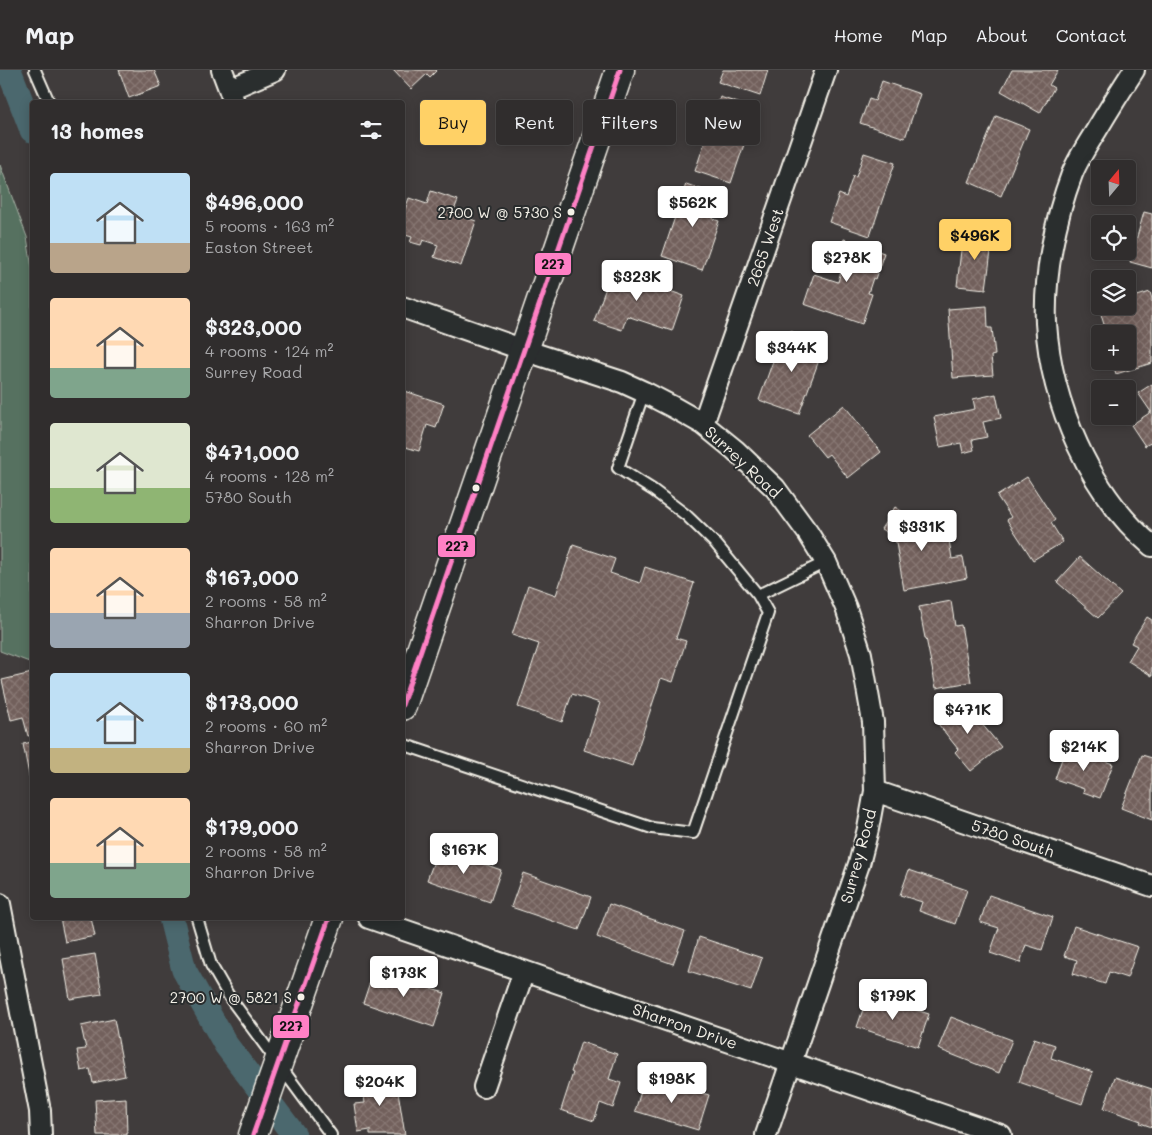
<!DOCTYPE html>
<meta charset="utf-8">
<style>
:root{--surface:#302d2d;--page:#383535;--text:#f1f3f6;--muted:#a8a8aa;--line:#4b4949;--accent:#ffd166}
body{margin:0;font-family:Mali,sans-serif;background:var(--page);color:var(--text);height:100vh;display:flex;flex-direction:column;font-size:19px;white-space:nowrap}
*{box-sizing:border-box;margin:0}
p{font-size:16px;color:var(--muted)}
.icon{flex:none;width:28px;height:28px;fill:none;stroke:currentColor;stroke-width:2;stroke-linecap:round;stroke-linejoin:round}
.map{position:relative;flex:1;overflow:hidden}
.side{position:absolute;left:30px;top:30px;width:375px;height:820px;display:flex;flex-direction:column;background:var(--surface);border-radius:5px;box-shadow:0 2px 12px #0003,0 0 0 1px var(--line)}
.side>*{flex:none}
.top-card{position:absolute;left:420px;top:30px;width:475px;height:45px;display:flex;gap:10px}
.needle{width:32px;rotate:19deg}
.buttons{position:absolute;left:1091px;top:90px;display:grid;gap:10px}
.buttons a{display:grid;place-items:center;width:45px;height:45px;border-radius:5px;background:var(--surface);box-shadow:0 2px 12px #0003,0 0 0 1px var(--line);font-size:25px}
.price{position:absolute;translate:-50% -42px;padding:0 11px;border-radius:5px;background:#fff;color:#222;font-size:16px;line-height:32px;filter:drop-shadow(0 1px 2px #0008)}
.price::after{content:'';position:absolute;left:50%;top:30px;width:15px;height:11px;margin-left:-8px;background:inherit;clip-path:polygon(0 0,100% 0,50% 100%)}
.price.current{background:var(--accent);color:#111}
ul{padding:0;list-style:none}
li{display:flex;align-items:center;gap:15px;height:125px;padding:0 20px}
li span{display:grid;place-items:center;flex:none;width:140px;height:100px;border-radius:5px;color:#555}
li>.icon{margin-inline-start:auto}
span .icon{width:60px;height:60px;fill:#fffc;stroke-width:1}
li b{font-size:21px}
h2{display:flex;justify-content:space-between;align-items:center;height:60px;padding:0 20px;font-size:21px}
.chip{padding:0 18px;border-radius:5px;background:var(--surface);box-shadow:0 2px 12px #0003,0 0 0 1px var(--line);font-size:18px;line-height:45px}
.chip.current{background:var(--accent);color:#111}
header{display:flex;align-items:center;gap:30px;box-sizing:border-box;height:70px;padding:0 25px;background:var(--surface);border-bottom:1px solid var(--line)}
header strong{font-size:24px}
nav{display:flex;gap:28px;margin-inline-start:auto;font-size:18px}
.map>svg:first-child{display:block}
.grass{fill:#567160;stroke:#a5b1a4}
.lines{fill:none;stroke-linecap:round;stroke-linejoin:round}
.canal{stroke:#4b686e;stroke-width:25}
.building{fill:url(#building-cross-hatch);stroke:#f4f1e8}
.service-casing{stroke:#f4f1e8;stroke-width:14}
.minor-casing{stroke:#f4f1e8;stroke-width:24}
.secondary-casing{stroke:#f4f1e8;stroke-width:31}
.service{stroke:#2a2d2e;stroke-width:10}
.minor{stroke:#2a2d2e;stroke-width:20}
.secondary{stroke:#2a2d2e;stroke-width:28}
.bus-1-casing{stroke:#2a2d2e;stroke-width:9}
.bus-1{stroke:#ff80c5;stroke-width:5}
.bus-dot{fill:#f4f1e8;stroke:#2a2d2e;stroke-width:2}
.labels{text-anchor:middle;stroke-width:4;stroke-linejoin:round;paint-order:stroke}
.bus-label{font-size:15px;fill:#f4f1e8;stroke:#2a2d2e;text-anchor:end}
.street-label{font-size:16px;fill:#f4f1e8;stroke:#2a2d2e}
.line-badge{stroke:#2a2d2e;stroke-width:2}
.pale-badge-label{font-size:14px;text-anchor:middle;font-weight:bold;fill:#111}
</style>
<header>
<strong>Map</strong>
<nav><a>Home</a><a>Map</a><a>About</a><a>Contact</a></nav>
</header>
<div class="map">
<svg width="1152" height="1065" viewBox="0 0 1152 1065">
<defs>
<pattern id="building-cross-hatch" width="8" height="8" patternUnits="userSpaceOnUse" patternTransform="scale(1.25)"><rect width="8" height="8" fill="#72605b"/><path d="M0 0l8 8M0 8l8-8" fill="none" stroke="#877773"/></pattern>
</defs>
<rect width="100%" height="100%" fill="#403c3c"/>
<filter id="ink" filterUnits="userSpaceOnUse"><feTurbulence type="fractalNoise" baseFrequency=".02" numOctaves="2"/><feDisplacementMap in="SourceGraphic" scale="10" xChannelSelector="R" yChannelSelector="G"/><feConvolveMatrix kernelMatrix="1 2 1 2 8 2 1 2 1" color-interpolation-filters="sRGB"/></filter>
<g filter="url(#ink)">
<path class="grass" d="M0,95L27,167L32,198V593L0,581Z"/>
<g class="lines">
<path class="canal" d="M9,0L32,60
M171,848L184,900L226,975L294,1065"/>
</g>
<path class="building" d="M119,0H154L161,16L129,28Z
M393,0H437L430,7L427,4L411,19Z
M723,0H768L760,26L718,12Z
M1012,0H1058L1049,15L1054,18L1040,43L1001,21Z
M882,11L920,24L905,68L860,53L869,29L875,31Z
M720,27L756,39L731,113L695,101Z
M996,46L1029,59L1001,126L969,112Z
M864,83L895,93L870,166L829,152L839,124L846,127L853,106L856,107Z
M686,114L721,126L713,149L719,151L702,200L662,186Z
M431,121L458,130L453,143L476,151L461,196L434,187L438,175L423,170L421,175L410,172L412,167L402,164V148L409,128L427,134Z
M1144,142L1152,144V198L1130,192Z
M963,162L993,166L986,219L957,216Z
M844,169L884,183L875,209L873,208L868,223L872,224L862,254L804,234L814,204L838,212L842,198L835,195Z
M618,194L636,200L634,208L684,226L672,261L627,246L622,260L594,251L612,201L615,202Z
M1150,222L1152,229V293L1116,304L1112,291H1128V264H1103L1102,262L1106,261L1099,238L1105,236H1128V229Z
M987,236L988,258H992L995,285L991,286L993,305L953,308L948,239Z
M790,261L825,274L799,344L759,330L777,280L782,282Z
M1152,314V372L1145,376L1131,355L1151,342L1138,323Z
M405,321L444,334L436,358L427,355L419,381L402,376V328Z
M996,324L1001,348L983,352L987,367L972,370L974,380L963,383L961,373L940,377L934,347L975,339L973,329Z
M844,335L881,382L848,408L829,384L825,387L807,365Z
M1027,407L1055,450L1051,453L1063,472L1033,490L1007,450L1011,447L997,426Z
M895,437L918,452L934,449L938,472L949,470L952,489L963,487L967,508L904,520L895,467L881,459Z
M573,475L615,489L610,503L640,513L645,497L694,513L676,568L686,571L673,612L661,608L632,696L584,680L600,633L572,624L562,652L518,637L539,574L512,565L528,515L556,525Z
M1080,487L1121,524L1098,548L1057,512Z
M951,531L955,556L961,555L971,612L936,618L926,568H925L919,537Z
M1147,547L1152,550V606L1128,591L1137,576L1131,573Z
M32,603V665L28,666L23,647L11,650L2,610Z
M961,629L1001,677L971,701L955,682L958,679L935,650Z
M32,672V715H31L23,674Z
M1066,677L1113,694L1100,728L1083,722L1084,719L1055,709Z
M1142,685L1152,688V750L1121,738Z
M439,778L501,800L490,832L427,810Z
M909,800L967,820L955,854L919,841L922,832L900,825Z
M523,803L591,827L579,860L511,837Z
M989,825L1053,847L1042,880L1026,875L1020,893L990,883L999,858L980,852Z
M609,834L685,861L673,894L597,867Z
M60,848H91L95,866L65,872Z
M1074,856L1138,877L1127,908L1109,902L1105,914L1073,904L1077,890L1064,886Z
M699,867L762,888L751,921L689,901Z
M95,884L102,924L70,929L63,889Z
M374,900L420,916L421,912L432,916L431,919L445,923L434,957L363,933Z
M868,925L929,944L918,977L857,957Z
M951,947L1012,970L999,1003L938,979Z
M114,949L125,1006L93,1013L90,999L81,1001L77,980L86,979L81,956Z
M1034,968L1055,975L1051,988L1093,1002L1082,1034L1019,1012Z
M581,972L617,984L609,1009L621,1013L613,1038L600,1033L594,1051L561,1040L573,1003L571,1002Z
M395,1003L405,1065H370V1060L358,1062L354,1034L365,1033L361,1008Z
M1115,1007L1152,1019V1057L1140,1053L1141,1051L1104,1038Z
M645,1008L669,1016V1013L709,1025L698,1060L635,1041Z
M126,1028L127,1065H97L95,1030Z"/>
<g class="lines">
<defs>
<path id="service" d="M35,0L49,32
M758,525L826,492
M402,674L652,758L693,763L768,543L758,525L716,474L686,445L653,420L618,398L644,322
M197,848L211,895L230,928L331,1065"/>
<path id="minor" d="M222,0L234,32
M1134,0C1121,20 1108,41 1096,61C1087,75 1078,89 1072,104C1055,149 1044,205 1046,253C1051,333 1090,424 1152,476
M230,19L275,0
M402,237L524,280L622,312L644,322L673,337L703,354L735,380L775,418L808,463L826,492L846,538L861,584L873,652L875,721L868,759L859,794L766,1065
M703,354L826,0
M875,721L1152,816
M0,834L40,1041L41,1065
M369,848L1001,1065
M484,1017L524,901"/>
<path id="secondary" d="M402,636L620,0
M253,1065L329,848"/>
</defs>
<use href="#service" class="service-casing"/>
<use href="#minor" class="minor-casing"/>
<use href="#secondary" class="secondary-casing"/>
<use href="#service" class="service"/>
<use href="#minor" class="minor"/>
<use href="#secondary" class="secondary"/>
<defs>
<path id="bus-1" d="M402,635L620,0
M253,1065L329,848"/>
</defs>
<use href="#bus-1" class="bus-1-casing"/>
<use href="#bus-1" class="bus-1"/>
</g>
</g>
<g class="bus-dot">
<circle cx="571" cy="142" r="4.5"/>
<circle cx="476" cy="418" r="4.5"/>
<circle cx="301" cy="927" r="4.5"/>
</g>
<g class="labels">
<g class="bus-label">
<text x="562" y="148">2700 W @ 5730 S</text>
<text x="292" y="933">2700 W @ 5821 S</text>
</g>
<g class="street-label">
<text transform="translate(765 177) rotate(-71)" y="6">2665 West</text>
<text transform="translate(743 392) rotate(43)" y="6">Surrey Road</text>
<text transform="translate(1013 768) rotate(19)" y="6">5780 South</text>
<text transform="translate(858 786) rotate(-75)" y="6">Surrey Road</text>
<text transform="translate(685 956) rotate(19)" y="6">Sharron Drive</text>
</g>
</g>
<g class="line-badge">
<rect x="534" y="182" width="38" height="24" rx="5" fill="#ff80c5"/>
<rect x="437" y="464" width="39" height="24" rx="5" fill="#ff80c5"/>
<rect x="272" y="944" width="38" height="25" rx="5" fill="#ff80c5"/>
</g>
<g class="pale-badge-label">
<text x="553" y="199">227</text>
<text x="457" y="481">227</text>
<text x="291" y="961">227</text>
</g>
</svg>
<div class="buttons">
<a><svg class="needle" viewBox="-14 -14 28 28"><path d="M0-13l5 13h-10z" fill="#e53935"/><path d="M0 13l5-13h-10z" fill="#a8a8aa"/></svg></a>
<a><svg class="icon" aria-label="locate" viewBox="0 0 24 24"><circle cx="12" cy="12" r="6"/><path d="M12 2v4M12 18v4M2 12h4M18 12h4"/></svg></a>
<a><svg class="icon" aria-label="layers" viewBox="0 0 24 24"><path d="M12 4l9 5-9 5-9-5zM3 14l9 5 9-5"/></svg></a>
<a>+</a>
<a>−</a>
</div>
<b class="price" style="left:693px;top:158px">$562K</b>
<b class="price current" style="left:975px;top:191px">$496K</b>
<b class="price" style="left:847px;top:213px">$278K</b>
<b class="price" style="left:637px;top:232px">$323K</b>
<b class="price" style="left:792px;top:303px">$344K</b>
<b class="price" style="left:922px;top:482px">$331K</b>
<b class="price" style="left:968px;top:665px">$471K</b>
<b class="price" style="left:1084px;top:702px">$214K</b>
<b class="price" style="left:464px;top:805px">$167K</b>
<b class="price" style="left:404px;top:928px">$173K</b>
<b class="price" style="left:893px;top:951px">$179K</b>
<b class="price" style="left:672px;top:1034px">$198K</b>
<b class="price" style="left:380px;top:1037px">$204K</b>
<div class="top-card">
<a class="chip current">Buy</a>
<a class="chip">Rent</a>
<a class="chip">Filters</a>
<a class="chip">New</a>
</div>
<section class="side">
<h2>13 homes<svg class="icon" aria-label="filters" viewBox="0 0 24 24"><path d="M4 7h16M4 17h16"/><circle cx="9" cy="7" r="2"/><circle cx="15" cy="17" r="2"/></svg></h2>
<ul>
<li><span style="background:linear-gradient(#bfe0f5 70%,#b9a48a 0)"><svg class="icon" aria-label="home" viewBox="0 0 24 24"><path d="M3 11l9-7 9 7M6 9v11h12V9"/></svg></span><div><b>$496,000</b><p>5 rooms · 163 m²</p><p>Easton Street</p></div></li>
<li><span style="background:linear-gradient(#ffd9b3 70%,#7fa58c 0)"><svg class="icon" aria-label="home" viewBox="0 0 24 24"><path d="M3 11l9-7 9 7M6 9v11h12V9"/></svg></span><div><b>$323,000</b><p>4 rooms · 124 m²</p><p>Surrey Road</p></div></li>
<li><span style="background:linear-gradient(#dfe7d0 65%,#8fb573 0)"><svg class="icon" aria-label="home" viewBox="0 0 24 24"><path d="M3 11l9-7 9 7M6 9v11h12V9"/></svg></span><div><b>$471,000</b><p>4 rooms · 128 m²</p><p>5780 South</p></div></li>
<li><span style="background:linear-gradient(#ffd9b3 65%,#9aa5b1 0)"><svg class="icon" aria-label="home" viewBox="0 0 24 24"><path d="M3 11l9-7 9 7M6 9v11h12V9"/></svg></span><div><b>$167,000</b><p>2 rooms · 58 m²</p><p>Sharron Drive</p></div></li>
<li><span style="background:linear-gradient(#bfe0f5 75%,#c2b280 0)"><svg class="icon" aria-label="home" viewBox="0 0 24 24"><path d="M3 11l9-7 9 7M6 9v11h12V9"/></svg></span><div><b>$173,000</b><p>2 rooms · 60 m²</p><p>Sharron Drive</p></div></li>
<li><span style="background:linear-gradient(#ffd9b3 65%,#7fa58c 0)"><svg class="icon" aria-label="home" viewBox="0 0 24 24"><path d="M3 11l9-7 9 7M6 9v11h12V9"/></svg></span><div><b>$179,000</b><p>2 rooms · 58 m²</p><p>Sharron Drive</p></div></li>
</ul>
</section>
</div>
